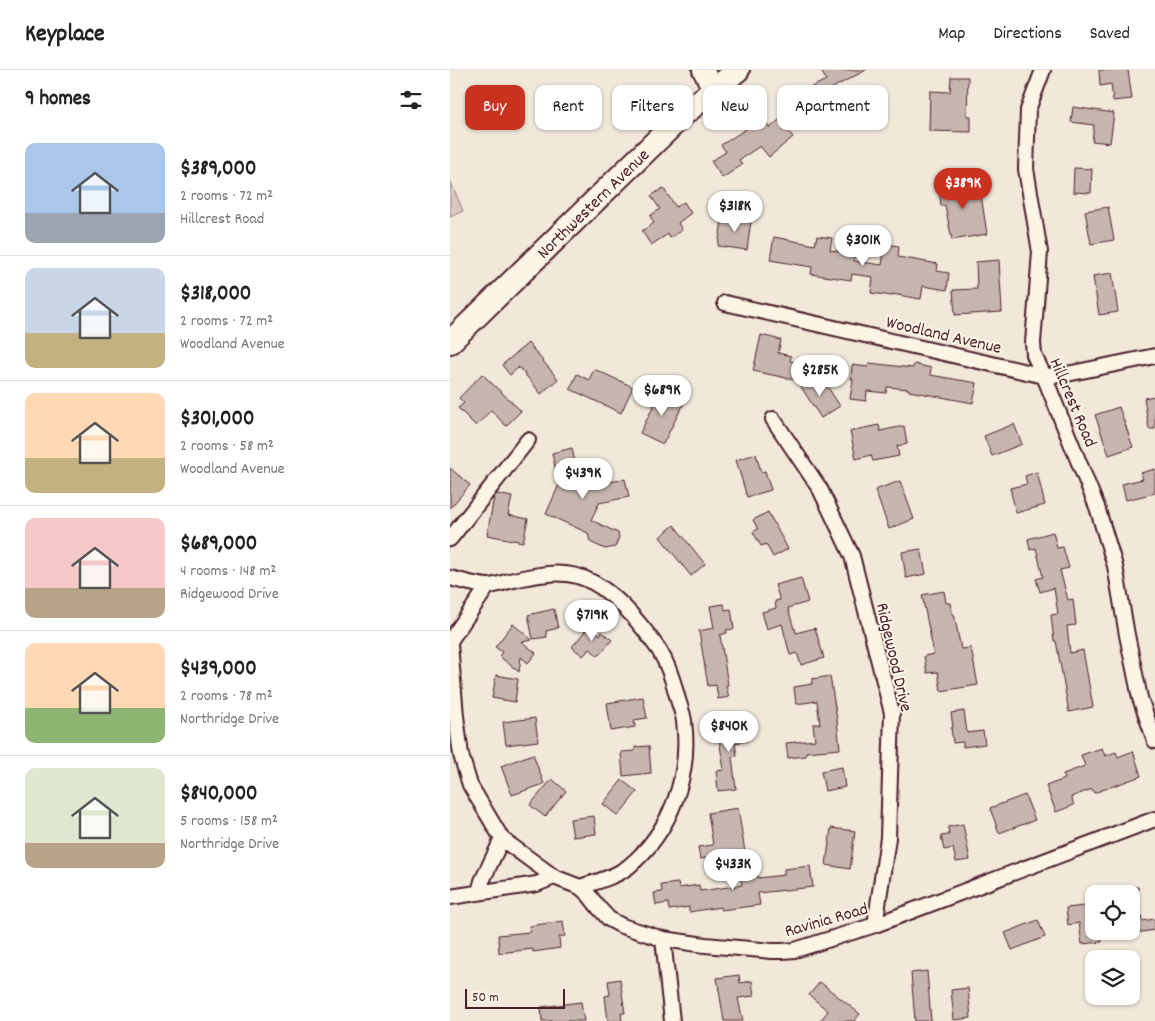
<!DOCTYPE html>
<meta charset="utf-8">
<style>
:root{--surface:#fff;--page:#f6f6f6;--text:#222;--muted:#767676;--line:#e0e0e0;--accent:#c8321e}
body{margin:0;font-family:Dekko,sans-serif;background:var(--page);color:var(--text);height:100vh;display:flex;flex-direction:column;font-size:19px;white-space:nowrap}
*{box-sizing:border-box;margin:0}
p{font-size:16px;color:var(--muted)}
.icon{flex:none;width:28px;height:28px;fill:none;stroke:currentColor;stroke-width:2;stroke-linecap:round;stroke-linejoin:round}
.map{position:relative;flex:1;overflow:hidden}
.sheet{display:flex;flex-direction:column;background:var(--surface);width:450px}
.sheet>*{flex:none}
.guide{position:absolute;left:15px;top:15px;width:475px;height:45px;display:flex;gap:10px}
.controls{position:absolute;left:635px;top:815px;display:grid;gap:10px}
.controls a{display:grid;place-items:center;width:55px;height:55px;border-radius:10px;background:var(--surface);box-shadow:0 1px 4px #0004;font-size:25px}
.scale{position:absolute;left:15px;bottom:12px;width:100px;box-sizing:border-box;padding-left:5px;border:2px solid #4a1f2b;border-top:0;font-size:14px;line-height:18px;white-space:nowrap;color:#4a1f2b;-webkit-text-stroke:4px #fcf5e5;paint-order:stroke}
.price{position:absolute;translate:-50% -42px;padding:0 11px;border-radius:18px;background:#fff;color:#222;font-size:16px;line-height:32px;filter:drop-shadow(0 1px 2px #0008)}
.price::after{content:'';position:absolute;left:50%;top:30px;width:15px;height:11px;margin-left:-8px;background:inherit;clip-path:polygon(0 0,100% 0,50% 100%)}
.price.active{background:var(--accent);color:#fff}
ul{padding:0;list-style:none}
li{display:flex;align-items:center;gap:15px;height:125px;padding:0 25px}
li+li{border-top:1px solid var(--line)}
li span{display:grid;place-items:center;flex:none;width:140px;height:100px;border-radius:10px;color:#555}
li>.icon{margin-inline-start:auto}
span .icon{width:60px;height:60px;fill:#fffc;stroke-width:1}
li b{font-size:21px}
h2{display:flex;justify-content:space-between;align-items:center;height:60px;padding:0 25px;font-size:21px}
.chip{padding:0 18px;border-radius:10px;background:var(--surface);box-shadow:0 1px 4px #0004;font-size:18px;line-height:45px}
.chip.active{background:var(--accent);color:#fff}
header{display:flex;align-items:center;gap:30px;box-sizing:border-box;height:70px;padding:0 25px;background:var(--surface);border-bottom:1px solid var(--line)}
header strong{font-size:24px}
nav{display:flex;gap:28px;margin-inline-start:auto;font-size:18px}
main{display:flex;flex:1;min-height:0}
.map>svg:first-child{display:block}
.green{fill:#d8cac0;stroke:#917476}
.building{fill:#c7b6af;stroke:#4a1f2b}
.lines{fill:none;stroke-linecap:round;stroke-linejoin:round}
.street-casing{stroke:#4a1f2b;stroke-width:18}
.secondary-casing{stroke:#4a1f2b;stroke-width:24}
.primary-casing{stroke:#4a1f2b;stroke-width:26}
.street{stroke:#fcf5e5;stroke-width:14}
.secondary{stroke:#fcf5e5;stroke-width:20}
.primary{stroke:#fcf5e5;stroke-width:22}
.labels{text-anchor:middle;stroke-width:4;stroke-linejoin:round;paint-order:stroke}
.street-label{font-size:18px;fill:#4a1f2b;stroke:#fcf5e5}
</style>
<header>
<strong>Keyplace</strong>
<nav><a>Map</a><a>Directions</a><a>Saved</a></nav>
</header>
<main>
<section class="sheet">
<h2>9 homes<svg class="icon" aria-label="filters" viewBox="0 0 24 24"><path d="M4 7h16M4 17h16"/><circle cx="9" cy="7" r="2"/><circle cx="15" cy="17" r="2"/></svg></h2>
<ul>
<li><span style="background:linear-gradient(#a9c7e8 70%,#9aa5b1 0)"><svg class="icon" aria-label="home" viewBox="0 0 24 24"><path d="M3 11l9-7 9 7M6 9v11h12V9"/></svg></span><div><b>$389,000</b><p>2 rooms · 72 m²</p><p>Hillcrest Road</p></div></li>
<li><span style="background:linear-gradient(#c9d6e8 65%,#c2b280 0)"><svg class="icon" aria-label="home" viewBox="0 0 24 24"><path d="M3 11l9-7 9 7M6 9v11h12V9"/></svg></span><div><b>$318,000</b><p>2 rooms · 72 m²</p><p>Woodland Avenue</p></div></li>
<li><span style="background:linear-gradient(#ffd9b3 65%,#c2b280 0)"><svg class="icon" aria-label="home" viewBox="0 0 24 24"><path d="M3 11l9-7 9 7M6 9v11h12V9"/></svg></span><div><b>$301,000</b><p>2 rooms · 58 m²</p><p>Woodland Avenue</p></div></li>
<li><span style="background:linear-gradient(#f6c9c9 70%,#b9a48a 0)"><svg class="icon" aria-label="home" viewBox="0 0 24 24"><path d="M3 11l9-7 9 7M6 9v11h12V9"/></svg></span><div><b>$689,000</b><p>4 rooms · 148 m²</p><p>Ridgewood Drive</p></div></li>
<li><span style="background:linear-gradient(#ffd9b3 65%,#8fb573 0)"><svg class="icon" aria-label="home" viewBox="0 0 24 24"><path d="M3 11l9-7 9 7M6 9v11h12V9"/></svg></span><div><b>$439,000</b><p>2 rooms · 78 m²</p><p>Northridge Drive</p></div></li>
<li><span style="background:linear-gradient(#dfe7d0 75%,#b9a48a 0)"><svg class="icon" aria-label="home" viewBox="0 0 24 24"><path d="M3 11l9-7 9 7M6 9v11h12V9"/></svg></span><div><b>$840,000</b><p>5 rooms · 158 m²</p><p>Northridge Drive</p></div></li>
</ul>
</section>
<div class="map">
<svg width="705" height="951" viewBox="0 0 705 951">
<rect width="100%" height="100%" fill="#f1e8da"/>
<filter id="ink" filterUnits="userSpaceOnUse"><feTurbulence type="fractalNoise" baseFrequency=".02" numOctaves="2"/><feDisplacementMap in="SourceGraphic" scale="10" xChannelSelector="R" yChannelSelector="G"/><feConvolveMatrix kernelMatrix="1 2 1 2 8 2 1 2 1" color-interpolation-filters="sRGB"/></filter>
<g filter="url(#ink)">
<path class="green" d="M0,110L13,141L0,147Z"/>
<path class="building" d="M371,0H416L371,24L375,31L343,46L335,30L376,10Z
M649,0H678L682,29L663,31L661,14L650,16Z
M501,7H518L517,46H521V62L479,61L480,21L500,22Z
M623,37L664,43L660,73L642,71L644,55L621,52Z
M308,43L320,58L329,50L343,67L319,87L310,76L289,90L292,95L272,108L261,91L276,82L271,75L296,59L293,55Z
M624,98L642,99L641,123L623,122Z
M522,111L525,126L531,125L537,164L502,170L495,135L491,136L489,116Z
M213,118L226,137L234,132L241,143L228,153L232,160L220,168L218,164L201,175L192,161L204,153L200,146L210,139L201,126Z
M658,137L664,170L641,174L635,141Z
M273,145L301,150L297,180L268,176Z
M367,166L382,168L380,180L405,184L404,191L432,195L435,174L449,176L448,187L488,194L487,201L499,203L497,220L473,216L471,229L442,224V226L421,223L423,207L402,204L401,210L361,204L362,197L320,190L324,167L365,175Z
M549,190L552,242L505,245L503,220L527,219L526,192Z
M662,203L668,242L649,245L643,206Z
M311,265L331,270L328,283L341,286L340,291L350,293L346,310L303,301Z
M78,273L108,309L91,324L69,297L60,305L52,295Z
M419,293L463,298L464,294L481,298L480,305L527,313L523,333L459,321V319L437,317L436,323L417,321L416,331L400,329L403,309H401L402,295L418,297Z
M144,299L183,317L171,343L120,319L127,304L139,310Z
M32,304L71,341L56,356L41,340L26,356L8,338L14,333L9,328Z
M370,305L390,336L371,348L351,317Z
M212,319L235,331L213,374L190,363Z
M705,326V359H699L694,328Z
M669,337L683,377L659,385L645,345Z
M564,354L572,374L542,386L534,366Z
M429,355L430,361L454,356L457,374L447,376L449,386L423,391L421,385L406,389L400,361Z
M122,378L129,411L141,416L175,409L179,427L149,433L141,450L168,463L169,467L165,477L155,479L140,472L138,463L96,444L112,408L107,406L102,383Z
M306,384L311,402L315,401L321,420L297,427L286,390Z
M0,398L20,415L0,438Z
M705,399V423L676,430L672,414L693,409L691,403Z
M587,402L595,435L566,443L560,418L577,414L575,406Z
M450,411L464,449L439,459L425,420Z
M47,424L62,427L58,445L78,449L73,472L37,465L44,427Z
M318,442L338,479L323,487L316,474L311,476L303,462L308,459L303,450Z
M224,455L255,494L241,506L210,467Z
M603,462L607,478L613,477L619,498L610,500L618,530L623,529L626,555L617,556L620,583L633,580L643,637L619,642L606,571H604L601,545L608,544L604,518L590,522L586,509L593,507L586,478L580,480L578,469Z
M471,479L476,504L456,508L452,482Z
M351,508L358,532L338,538L344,559L345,558L346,563L365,558L374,588L351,595L347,583L340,585L332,554L317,559L312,542L326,538L325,531L330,530L325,515Z
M494,521L496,533H500L502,544H504L511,579L521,578L528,615L491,621L488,602L477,603L474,586L484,584L472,525Z
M274,534L275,540L281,539L284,559L276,560L277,563L270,565L278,615L276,616L279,627L268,629L266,615L258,616L249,561L264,558L260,536Z
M104,539L108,558L96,561L97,567L83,569L78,545Z
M63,554L82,570L72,572L86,583L78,593L71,587L69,602L49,586L52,582L45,577Z
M139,556L150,565L152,562L162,570L148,586L140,579L133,586L122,577Z
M46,605L68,609L65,632L42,628Z
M380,606L387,650L390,679L356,682V686L338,688L336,673L365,670L363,654H370L367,631L346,634L344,617L362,614V609Z
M193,627L197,648L184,650L185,657L161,661L157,633Z
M514,641L517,663L533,661L535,674L513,677V672L503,673L501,658L503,657L501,643Z
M85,648L88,671L56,675L53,652Z
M294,652L297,671L285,673L287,686L282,687L286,719L268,721L266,701L274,700L267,657Z
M199,676L201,703L173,706L171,682L185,681V677Z
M652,678L655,686L666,682L668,687L683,681L691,706L644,723L642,719L621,727L624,735L606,742L596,716L615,709L613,704L635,696L631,685Z
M83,684L94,714L62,725L51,696Z
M392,697L395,717L375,721L371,701Z
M102,709L116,721L95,747L80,735Z
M172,710L187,722L168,746L153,734Z
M575,725L585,750L549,763L540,738Z
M288,738L295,782L250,789L248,777L263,775L258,743Z
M144,746L146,764L123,767L120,749Z
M513,754L520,790L506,792L503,778L494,780L491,766L499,765L498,757Z
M381,758L405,761L400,799L376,795Z
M360,796L363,817L308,823L310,835L271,840L270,837L239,842V837L219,840L218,833L206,835L204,823L212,822L211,815L228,813L229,818L249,815L250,821L292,815L290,804L307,802L308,808L334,805V799Z
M681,817H688L692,851L705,849V860L685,863L684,853L681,854Z
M644,835V861H650L652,872L632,874L629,853L618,855L616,838Z
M588,850L595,867L562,880L555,863Z
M113,851L115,866L109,867L110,878L83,882V879L49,883L48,865L80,862L79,856Z
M477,901L481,951H465L461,903Z
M289,905L290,913L302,911L304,926L288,928L293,951H274L267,908Z
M170,909L175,943H171L172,951H158L155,926L160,925L158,911Z
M370,912L410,944L404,951H370L378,941L359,925Z
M518,918L521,948L504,950L501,920Z
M131,932L134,951H92L91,937Z"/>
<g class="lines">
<defs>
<path id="street" d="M593,0L578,40L576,99L590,182L583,273L584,285L594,306L647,437L665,496L677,565L690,628L705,671
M275,233L594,306L612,305L705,286
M323,349L370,419L402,486L442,643L438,768L425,855
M0,469L78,370
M0,508C12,511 25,515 37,516C44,516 52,513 59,511C88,505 116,497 144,513C165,525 181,543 196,562C200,568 205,574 209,580C218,594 223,610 227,626C229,634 233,643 234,651C241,705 221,762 178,797C165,807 146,812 130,817
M0,571L38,516
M0,574L6,646L11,685L20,715L52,769L104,807
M29,822L32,811L52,769
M0,827L87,814L104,807L130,817L138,824L149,838L159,849L172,856L213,869L255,875L322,881H332L345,880L425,855L705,749
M213,869L222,951"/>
<path id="secondary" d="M253,0L263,19"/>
<g id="primary">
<path id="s1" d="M0,272L234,44L288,0"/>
</g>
</defs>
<use href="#street" class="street-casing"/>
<use href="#secondary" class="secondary-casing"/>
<use href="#primary" class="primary-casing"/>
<use href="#street" class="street"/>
<use href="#secondary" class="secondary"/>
<use href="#primary" class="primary"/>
</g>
</g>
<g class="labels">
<g class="street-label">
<text dy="6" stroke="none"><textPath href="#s1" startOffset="199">Northwestern Avenue</textPath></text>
<text transform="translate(494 264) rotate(13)" y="6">Woodland Avenue</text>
<text transform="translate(624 332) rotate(67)" y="6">Hillcrest Road</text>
<text transform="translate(445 587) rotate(77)" y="6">Ridgewood Drive</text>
<text transform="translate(376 849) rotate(-16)" y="6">Ravinia Road</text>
</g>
</g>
</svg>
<div class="controls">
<a><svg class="icon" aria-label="locate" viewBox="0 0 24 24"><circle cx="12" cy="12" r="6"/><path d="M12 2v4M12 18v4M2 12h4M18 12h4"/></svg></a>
<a><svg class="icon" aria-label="layers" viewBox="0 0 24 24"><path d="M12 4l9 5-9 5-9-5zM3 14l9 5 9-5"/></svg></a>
</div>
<div class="scale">50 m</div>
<b class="price active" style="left:513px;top:140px">$389K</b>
<b class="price" style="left:285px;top:163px">$318K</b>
<b class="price" style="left:413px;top:197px">$301K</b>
<b class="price" style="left:370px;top:327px">$285K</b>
<b class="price" style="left:212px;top:347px">$689K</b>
<b class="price" style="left:133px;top:430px">$439K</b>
<b class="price" style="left:142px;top:572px">$719K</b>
<b class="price" style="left:279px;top:683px">$840K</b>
<b class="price" style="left:283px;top:821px">$433K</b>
<div class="guide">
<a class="chip active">Buy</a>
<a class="chip">Rent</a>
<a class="chip">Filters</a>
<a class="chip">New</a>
<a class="chip">Apartment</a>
</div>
</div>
</main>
